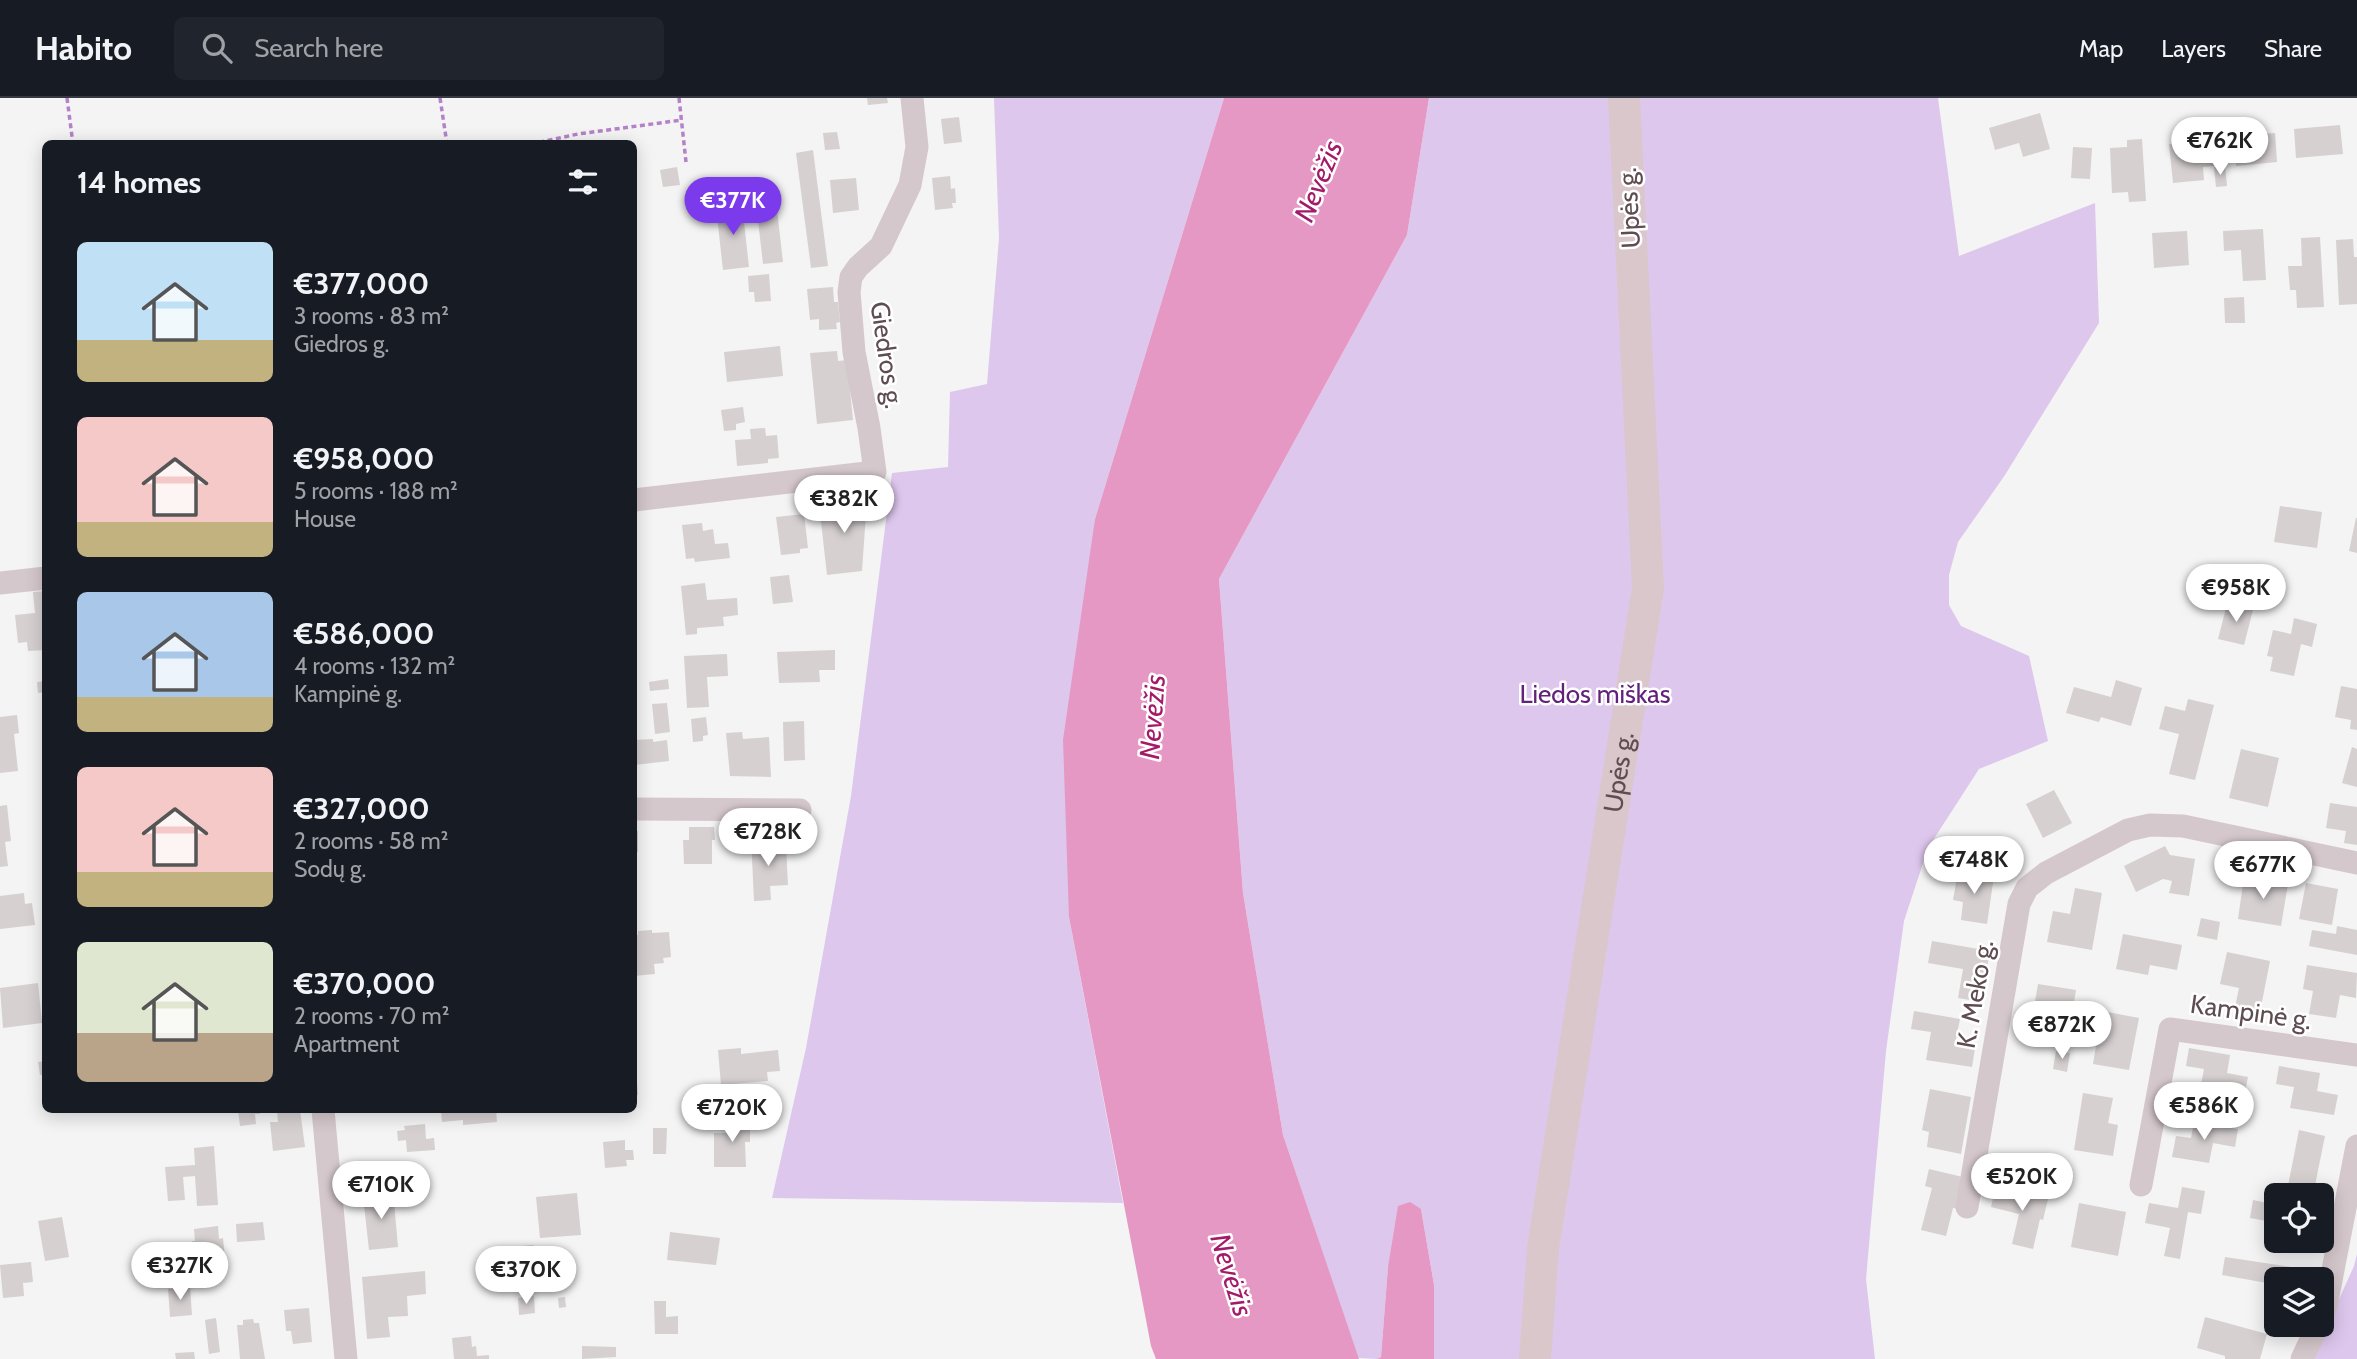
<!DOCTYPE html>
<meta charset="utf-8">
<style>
:root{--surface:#171b24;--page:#20242c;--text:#f1f3f6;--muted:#9ea1a6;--line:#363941;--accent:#7c3aed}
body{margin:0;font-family:Cabin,sans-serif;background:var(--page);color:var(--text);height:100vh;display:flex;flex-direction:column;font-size:26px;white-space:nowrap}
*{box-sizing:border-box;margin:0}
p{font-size:23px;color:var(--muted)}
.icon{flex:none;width:38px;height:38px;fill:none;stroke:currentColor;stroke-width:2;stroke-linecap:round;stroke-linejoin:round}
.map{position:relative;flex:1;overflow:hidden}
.panel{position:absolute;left:42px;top:42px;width:595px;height:973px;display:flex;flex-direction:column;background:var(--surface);border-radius:10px;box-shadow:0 4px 18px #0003}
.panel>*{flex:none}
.tools{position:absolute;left:2264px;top:1085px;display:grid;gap:14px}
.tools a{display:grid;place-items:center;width:70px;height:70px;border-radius:10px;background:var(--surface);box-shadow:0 4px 18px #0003;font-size:35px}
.price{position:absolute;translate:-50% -60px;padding:0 16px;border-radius:24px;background:#fff;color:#222;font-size:23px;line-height:46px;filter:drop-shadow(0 2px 4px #0008)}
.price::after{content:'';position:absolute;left:50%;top:42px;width:21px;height:16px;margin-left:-10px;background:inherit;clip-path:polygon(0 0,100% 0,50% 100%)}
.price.on{background:var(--accent);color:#fff}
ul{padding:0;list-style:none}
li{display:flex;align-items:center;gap:21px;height:175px;padding:0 35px}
li span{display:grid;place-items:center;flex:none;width:196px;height:140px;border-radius:10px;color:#555}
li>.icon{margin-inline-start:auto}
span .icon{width:84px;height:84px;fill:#fffc;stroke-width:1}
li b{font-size:30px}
h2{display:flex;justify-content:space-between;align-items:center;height:84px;padding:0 35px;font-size:30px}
header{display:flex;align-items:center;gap:42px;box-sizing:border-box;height:98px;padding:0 35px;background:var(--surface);border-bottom:2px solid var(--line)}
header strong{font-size:33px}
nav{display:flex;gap:38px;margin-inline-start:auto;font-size:24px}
.search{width:490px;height:63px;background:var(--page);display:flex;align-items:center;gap:18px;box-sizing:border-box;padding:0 24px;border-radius:10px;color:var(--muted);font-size:26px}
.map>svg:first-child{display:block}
.green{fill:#dec7ed}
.water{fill:#e598c4}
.building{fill:#d6d0d1}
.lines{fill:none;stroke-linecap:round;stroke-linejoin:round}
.path{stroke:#b581c8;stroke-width:3.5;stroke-dasharray:5 3.5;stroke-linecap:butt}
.street{stroke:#d5c8cc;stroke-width:23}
.secondary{stroke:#d9c7cc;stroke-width:32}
.labels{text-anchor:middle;stroke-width:5;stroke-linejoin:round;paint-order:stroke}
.street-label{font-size:26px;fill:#5e4c51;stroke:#fff}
.park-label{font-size:26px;fill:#62217b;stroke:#fff}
.water-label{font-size:28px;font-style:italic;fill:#a31a68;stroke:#fff}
</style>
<header>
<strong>Habito</strong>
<div class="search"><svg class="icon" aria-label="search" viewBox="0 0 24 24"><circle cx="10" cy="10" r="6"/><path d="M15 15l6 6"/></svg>Search here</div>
<nav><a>Map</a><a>Layers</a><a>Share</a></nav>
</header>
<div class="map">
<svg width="2357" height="1261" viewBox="0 0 2357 1261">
<rect width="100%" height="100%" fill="#f3f4f3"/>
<path class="green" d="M994,0H1224L1095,421L1069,819L1123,1105L772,1100L806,950L851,698L892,375L948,369L950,294L987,286L999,140Z
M1429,0H1938L1959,158L2095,105L2099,225L2005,377L1958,444L1949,477V507L1961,528L2029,558L2048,643L1979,671L1928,750L1904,823L1886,953L1866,1181L1875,1261H1434V1187L1421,1111L1388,1169L1381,1259L1377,1261L1358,1260L1283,1037L1243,795L1219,481L1407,137Z
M2357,1156V1261H2312L2354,1168Z"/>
<path class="water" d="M1224,0H1429L1407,137L1219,481L1243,795L1283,1037L1359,1261H1156L1151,1248L1069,819L1063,642L1095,421Z
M1410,1104L1421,1111L1434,1187V1261H1377L1381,1259L1388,1169L1398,1108Z"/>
<path class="building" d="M867,0H887L888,5L868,7Z
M2040,15L2050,51L2023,59L2019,45L1995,52L1989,30Z
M959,19L962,44L944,46L941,21Z
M2340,27L2343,56L2296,60L2294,31Z
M837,34L840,51L825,52L823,35Z
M2212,34L2215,68L2203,69L2204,82L2173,85L2169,46L2193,44L2192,36Z
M2275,35L2277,64L2236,68L2234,38Z
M2142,41L2146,103L2129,104L2128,94L2112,95L2110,50L2127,49V42Z
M2073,49L2092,50L2090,81L2071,80Z
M813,52L828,168L811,170L796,55Z
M2225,68L2227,88L2216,89L2214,69Z
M677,69L680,87L663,89L660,72Z
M950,78L951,91L955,90L956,105H952L953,110L935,112L932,80Z
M856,80L859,112L833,115L830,82Z
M776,103L783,164L763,166L756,105Z
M742,106L749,169L723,172L716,109Z
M2263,131L2266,182L2243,183L2241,152L2224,153L2223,133Z
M2187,133L2189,167L2154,170L2152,135Z
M2320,139L2324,209L2297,210L2296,192H2290L2288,168H2302L2301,140Z
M2353,141L2354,159H2357V206L2339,207L2336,142Z
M769,176L771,203L755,204L754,194H749L748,178Z
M833,189L834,204H838L840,224L836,225L837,231L819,232V221L810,222L807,191Z
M2244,199L2245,225H2225L2224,200Z
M780,248L783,278L727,284L724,254Z
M837,253L838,263L847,262L853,322L817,326L810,255Z
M743,309L745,324L736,326V332L724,333L721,312Z
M765,330L766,338L777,337L779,360L768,361V365L737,368L735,342L751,341L750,331Z
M867,401L862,473L827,477L819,406Z
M2280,408L2322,414L2317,450L2274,444Z
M804,416L808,450L800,451V455L781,457L776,419Z
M2356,420H2357V455L2349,453Z
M702,425L703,433L713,431L715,446L728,445L730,460L695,464L694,460L686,461L682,427Z
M789,477L793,504L773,506L770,479Z
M705,485L707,502L737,500L738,517L723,519L724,528L697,530V536L686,537L681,488Z
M46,493V552L28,553L27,544L18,545L15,517L35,515L33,494Z
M2227,506L2253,512L2244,547L2218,541Z
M2294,520L2317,526L2312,549L2301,546L2294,578L2270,573L2273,559L2267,558L2273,532L2291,536Z
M835,552V572H819L820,584L779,585L777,554Z
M727,556L728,578L707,579L709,609L687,610L684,558Z
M668,581L669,591L650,593L649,584Z
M2116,582L2142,590L2131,628L2101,619L2099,624L2066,615L2074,589L2111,599Z
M46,583V594L38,595L37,584Z
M2341,588L2357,591V632L2350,631L2351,622L2335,619Z
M2188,601L2214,607L2195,682L2169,676L2179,636L2159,631L2165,608L2185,613Z
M667,605L670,634L655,636L652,606Z
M17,617L19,635L14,636L18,673L0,675V619Z
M706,619L708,637L703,638V643L693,644L691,621Z
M804,623L805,662L784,663L783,624Z
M742,634L743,641L769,639L771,679L730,678L726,635Z
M653,641V644L667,642L669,663L634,667V642Z
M2352,649L2357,651V689L2342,685Z
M2241,651L2279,660L2268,709L2229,700Z
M2054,692L2072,725L2043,740L2026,706Z
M2330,705L2357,709V747L2344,745L2346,733L2326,730Z
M7,707L11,743L5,744L8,768L0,769V708Z
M689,729H714L715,742H712V766H684L683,742H689Z
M634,733H638V754H634Z
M767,738V749L786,748L788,787L770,788L771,802L754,803L751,739Z
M2165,748L2170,757L2195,761L2189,798L2169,795L2172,783L2163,781L2136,794L2124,768Z
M1958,773L1994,778L1987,826L1961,822L1963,804L1953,802Z
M2244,779L2288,786L2281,828L2238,821Z
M2306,785L2338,791L2332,827L2299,821Z
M2075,790L2102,795L2092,852L2047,844L2053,813L2070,816Z
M24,795L25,806L32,805L35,827L0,831V798Z
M2201,820L2220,824L2217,842L2197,838Z
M2337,828L2357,832V857L2309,848L2312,832L2336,836Z
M652,832V835L669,834L671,859L663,860L664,865L654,866L655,876L634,878V837H638V833Z
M2123,836L2182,847L2177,872L2150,867L2148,877L2116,871Z
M1932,843L1990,853L1981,904L1958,900L1963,871L1928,865Z
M2227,854L2270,863L2260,914L2235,909L2239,890L2220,886Z
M2307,867L2357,875L2356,900L2340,897L2336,920L2309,916L2313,893L2303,891Z
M38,885L42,925L3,930L0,890Z
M2038,886L2076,892L2069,933L2058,931L2056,942L2029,938Z
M1914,913L1960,921L1955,946L1975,950L1972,969L1926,962L1931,934L1911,931Z
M2102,913L2139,920L2129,972L2093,966Z
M741,950V956L778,952L780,973L767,974L768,983L721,987L718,952Z
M2189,950L2230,957L2227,975L2248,979L2244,999L2200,992L2204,971L2186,968Z
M2056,953L2070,955L2067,974L2053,971Z
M46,963V976L40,977L38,964Z
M2279,968L2320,975L2317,993L2338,997L2334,1017L2290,1010L2294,989L2276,986Z
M636,971L638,997H634V972Z
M1930,991L1971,999L1961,1056L1927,1049L1929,1034L1922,1032Z
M2083,995L2113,1000L2108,1025L2118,1027L2113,1058L2074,1052Z
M238,1012H260V1016H255L256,1026L240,1028Z
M277,1012H300L305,1049L273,1053L270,1024H278Z
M441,1012H496L497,1024L463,1027V1022L442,1024Z
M750,1021V1044H745L746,1069H714V1035H727V1022Z
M2194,1024L2238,1031L2235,1049L2213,1045L2209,1065L2172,1059L2176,1038L2191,1040Z
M425,1026L426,1041L434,1040L435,1052L407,1054L406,1042L398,1043L397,1033L405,1032L404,1028Z
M653,1030H667L666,1056H653Z
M2299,1032L2325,1038L2313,1097L2287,1093Z
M625,1042V1052H633L634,1062H626L627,1068L605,1070L603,1044Z
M214,1048L218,1107L197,1108L195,1078L183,1079L185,1102L168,1103L165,1069L195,1067L194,1050Z
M1929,1071L1967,1080L1960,1111L1953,1110L1946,1138L1921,1132L1932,1090L1925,1088Z
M1996,1088L2048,1101L2043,1122L2040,1121L2033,1151L2012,1146L2019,1116L1991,1109Z
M2182,1089L2205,1093L2201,1116L2188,1114L2180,1161L2164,1158L2170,1130L2145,1125L2149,1105L2178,1110Z
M393,1092L398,1149L369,1152L364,1107L372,1106L371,1094Z
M577,1095L581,1137L540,1140L536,1099Z
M2253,1102L2277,1107V1143H2312L2310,1153L2268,1146L2272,1124L2250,1120Z
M2079,1105L2126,1114L2118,1158L2071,1149Z
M62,1119L69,1159L45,1163L38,1123Z
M263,1124L265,1142L237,1144L236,1126Z
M218,1128L219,1141L223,1140L226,1170L198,1173L197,1161L194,1162L192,1143H195L194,1131Z
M670,1134L720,1140L716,1167L667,1162Z
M533,1147L537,1177L517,1179L513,1149Z
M2225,1159L2298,1170L2296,1181H2277V1208L2264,1206L2267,1185L2222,1177Z
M31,1164L33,1184L23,1185L24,1198L3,1200L0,1167Z
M425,1173L426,1196L407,1198L408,1218L388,1219L390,1239L367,1241L362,1179Z
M190,1189L192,1217L170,1219L168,1191Z
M534,1198L535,1215L519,1217L518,1200Z
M565,1199L566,1209L559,1210L558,1200Z
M654,1203H666V1219L678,1218V1236H655Z
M309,1210L312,1244L293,1246L291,1233H286L284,1212Z
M2205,1219L2267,1236L2260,1261H2225V1258L2197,1250Z
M216,1220L220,1254L209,1256L205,1222Z
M253,1221L254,1225H259L265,1261H240L237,1227H243V1222Z
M471,1238L472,1249L476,1248L477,1258L489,1257V1261H454L452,1240Z
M582,1248L616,1249V1259L582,1261Z
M194,1254L195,1261H176L175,1255Z"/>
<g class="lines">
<path class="path" d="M67,0L73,46
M440,0L447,46
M679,0L686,64
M531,46L578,36L682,22"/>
<path class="street" d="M634,402L875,374L869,330L854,254L849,194L851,179L858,169L881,148L910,87L917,49L912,0
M0,485L46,480
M634,711L800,712
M323,1012L346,1261
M2141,1087L2170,931L2357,957
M1967,1109L2019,806L2027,790L2046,775L2128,732L2150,727L2183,728L2357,765
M2322,1217L2326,1208L2357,1048
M2302,1261L2318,1227"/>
<path class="secondary" id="s1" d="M1535,1261L1543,1150L1648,490L1624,0"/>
</g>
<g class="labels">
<g class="street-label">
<text transform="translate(1629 110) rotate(-93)" y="9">Upės g.</text>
<text transform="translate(887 257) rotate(82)" y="9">Giedros g.</text>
<text dy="9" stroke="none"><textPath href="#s1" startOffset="593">Upės g.</textPath></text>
<text transform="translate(1975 896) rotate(-80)" y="9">K. Meko g.</text>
<text transform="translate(2251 914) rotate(8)" y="9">Kampinė g.</text>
</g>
<g class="park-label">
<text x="1595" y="605">Liedos miškas</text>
</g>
<g class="water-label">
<text transform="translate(1318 83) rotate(-68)" y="10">Nevėžis</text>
<text transform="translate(1152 619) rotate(-86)" y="10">Nevėžis</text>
<text transform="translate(1232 1177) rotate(73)" y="10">Nevėžis</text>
</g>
</g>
</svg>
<div class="tools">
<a><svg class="icon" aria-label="locate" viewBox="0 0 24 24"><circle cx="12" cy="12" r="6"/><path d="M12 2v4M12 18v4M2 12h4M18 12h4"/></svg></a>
<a><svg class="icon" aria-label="layers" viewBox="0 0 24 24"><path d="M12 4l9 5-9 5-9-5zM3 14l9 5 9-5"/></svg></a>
</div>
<b class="price" style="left:2220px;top:79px">€762K</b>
<b class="price on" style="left:733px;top:139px">€377K</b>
<b class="price" style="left:844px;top:437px">€382K</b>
<b class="price" style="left:2236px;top:526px">€958K</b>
<b class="price" style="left:768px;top:770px">€728K</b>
<b class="price" style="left:1974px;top:798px">€748K</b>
<b class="price" style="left:2263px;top:803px">€677K</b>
<b class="price" style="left:2062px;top:963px">€872K</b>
<b class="price" style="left:2204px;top:1044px">€586K</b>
<b class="price" style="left:732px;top:1046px">€720K</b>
<b class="price" style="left:2022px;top:1115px">€520K</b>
<b class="price" style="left:381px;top:1123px">€710K</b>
<b class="price" style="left:180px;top:1204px">€327K</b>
<b class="price" style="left:526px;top:1208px">€370K</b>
<section class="panel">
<h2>14 homes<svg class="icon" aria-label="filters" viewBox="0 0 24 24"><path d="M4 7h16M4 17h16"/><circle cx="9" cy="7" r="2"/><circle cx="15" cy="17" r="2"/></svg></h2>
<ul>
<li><span style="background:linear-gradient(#bfe0f5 70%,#c2b280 0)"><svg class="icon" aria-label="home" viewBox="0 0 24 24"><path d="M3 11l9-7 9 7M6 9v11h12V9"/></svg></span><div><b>€377,000</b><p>3 rooms · 83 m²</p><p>Giedros g.</p></div></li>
<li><span style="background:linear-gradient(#f6c9c9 75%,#c2b280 0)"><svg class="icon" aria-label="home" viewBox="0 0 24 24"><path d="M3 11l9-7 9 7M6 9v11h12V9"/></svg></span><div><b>€958,000</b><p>5 rooms · 188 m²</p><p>House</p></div></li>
<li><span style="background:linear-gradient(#a9c7e8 75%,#c2b280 0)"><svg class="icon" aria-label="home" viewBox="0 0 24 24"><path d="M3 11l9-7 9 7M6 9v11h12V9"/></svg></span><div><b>€586,000</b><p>4 rooms · 132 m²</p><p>Kampinė g.</p></div></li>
<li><span style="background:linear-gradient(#f6c9c9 75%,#c2b280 0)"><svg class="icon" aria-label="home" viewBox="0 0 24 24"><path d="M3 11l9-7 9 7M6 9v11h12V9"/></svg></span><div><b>€327,000</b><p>2 rooms · 58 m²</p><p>Sodų g.</p></div></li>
<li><span style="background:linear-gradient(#dfe7d0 65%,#b9a48a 0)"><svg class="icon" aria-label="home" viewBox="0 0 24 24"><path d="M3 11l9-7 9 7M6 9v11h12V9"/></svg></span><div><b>€370,000</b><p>2 rooms · 70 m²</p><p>Apartment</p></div></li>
</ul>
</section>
</div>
